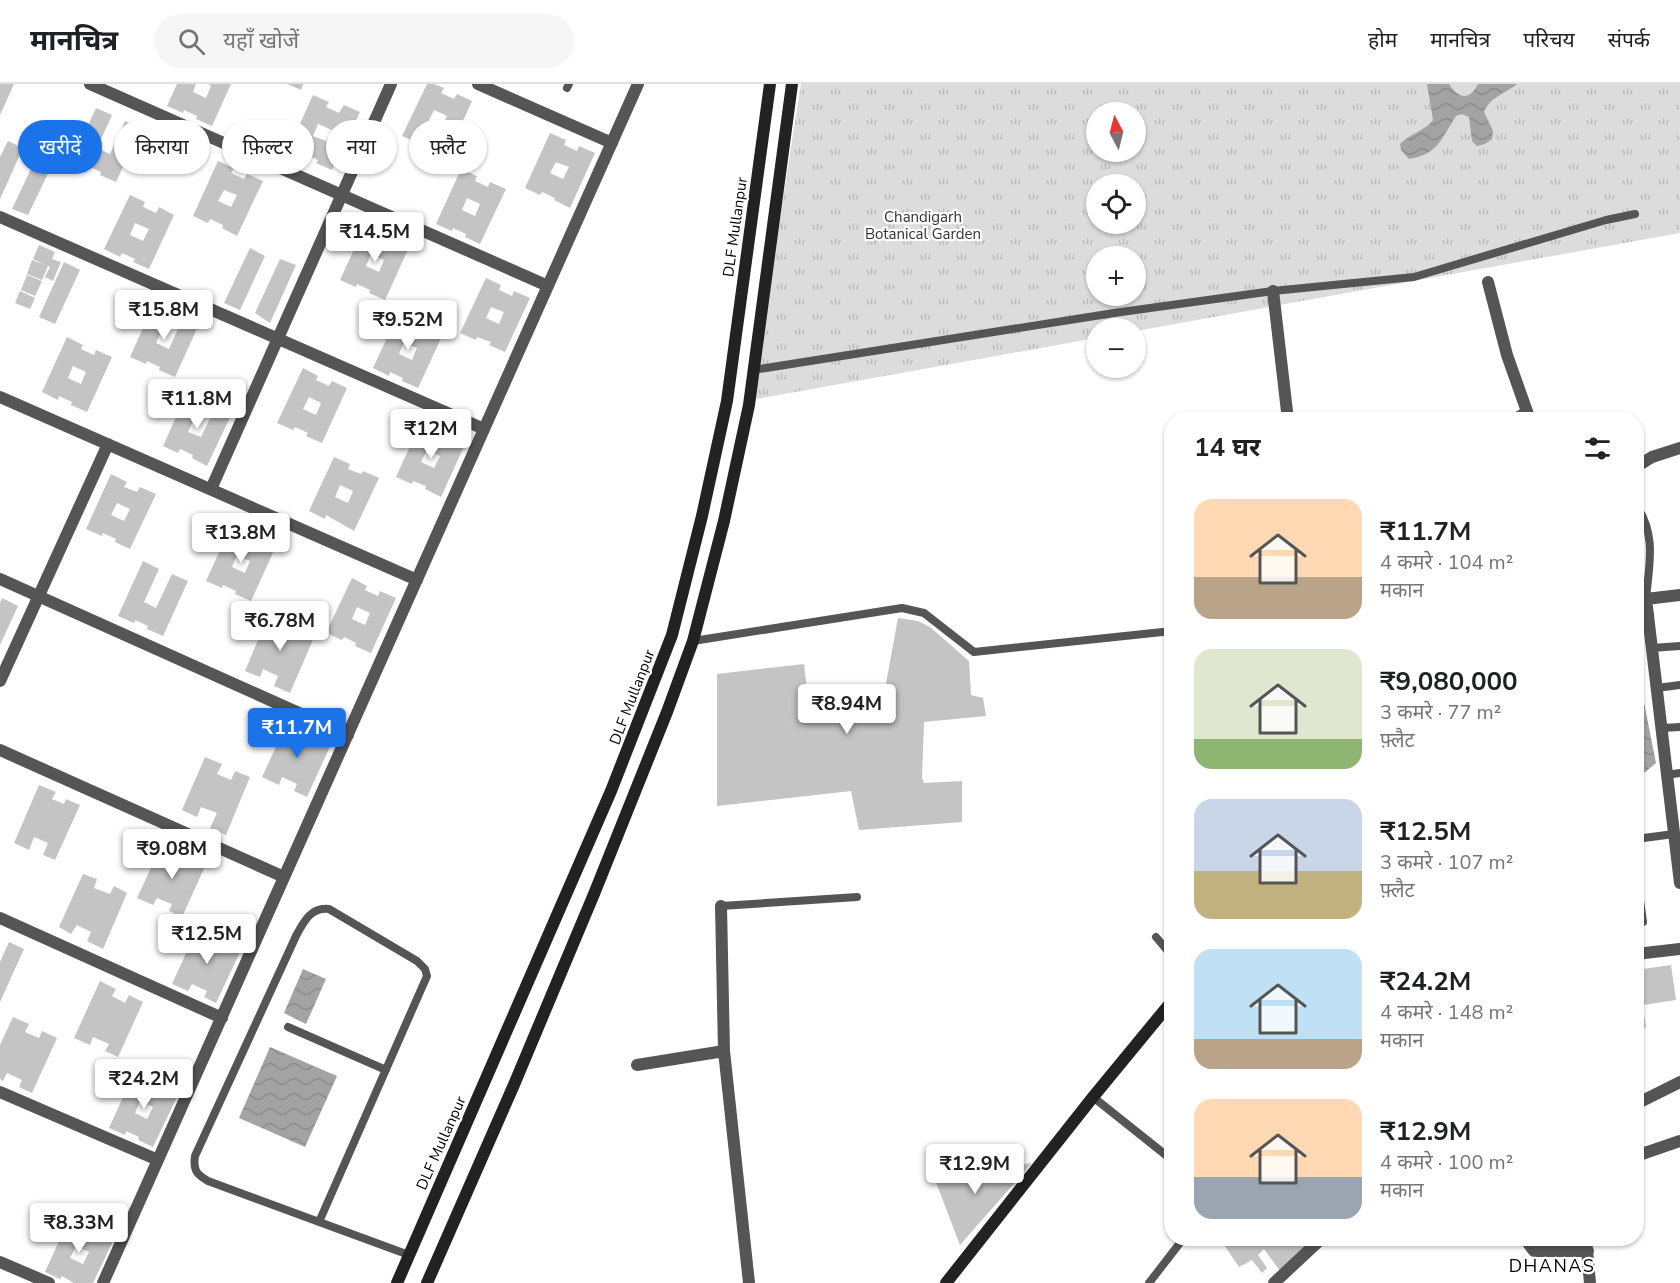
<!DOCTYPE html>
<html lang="hi">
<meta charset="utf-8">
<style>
:root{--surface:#fff;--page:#f6f6f6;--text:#202124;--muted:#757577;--line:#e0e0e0;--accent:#1a73e8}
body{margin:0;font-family:"Nunito Sans","Noto Sans Devanagari",sans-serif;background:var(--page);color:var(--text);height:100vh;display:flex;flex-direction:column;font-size:22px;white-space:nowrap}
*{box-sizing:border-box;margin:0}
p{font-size:20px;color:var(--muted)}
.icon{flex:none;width:33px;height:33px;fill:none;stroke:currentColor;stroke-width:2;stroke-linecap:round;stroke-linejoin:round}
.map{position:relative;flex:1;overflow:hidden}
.sheet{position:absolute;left:1164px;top:328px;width:480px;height:834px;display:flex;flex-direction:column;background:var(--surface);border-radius:24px;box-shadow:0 2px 4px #0004}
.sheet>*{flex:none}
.hud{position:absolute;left:18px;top:36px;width:570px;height:54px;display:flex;gap:12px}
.needle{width:39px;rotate:353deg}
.controls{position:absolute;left:1086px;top:18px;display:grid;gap:12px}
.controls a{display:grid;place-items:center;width:60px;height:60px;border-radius:50%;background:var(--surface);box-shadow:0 2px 4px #0004;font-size:30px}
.price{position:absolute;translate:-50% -51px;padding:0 14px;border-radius:6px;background:#fff;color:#222;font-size:20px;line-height:39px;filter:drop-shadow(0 2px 3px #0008)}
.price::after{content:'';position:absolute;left:50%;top:36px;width:18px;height:14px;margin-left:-9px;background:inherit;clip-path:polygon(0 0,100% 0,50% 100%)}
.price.active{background:var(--accent);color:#fff}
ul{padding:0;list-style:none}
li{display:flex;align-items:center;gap:18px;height:150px;padding:0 30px}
li span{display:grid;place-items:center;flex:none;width:168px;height:120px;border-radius:18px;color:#555}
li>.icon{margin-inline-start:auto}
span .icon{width:72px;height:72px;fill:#fffc;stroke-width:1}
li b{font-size:26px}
h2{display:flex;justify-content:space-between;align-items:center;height:72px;padding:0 30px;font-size:26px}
.tag{padding:0 21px;border-radius:27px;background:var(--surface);box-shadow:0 2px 4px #0004;font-size:21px;line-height:54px}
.tag.active{background:var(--accent);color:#fff}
header{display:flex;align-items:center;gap:36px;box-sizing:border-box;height:84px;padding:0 30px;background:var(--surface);border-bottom:2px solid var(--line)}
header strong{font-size:28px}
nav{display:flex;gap:33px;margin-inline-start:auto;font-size:21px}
.search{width:420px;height:54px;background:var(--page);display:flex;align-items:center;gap:15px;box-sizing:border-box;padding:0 21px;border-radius:33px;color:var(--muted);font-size:22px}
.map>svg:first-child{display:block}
.grass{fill:url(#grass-tufts);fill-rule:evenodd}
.water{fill:url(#water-waves)}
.building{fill:#c4c4c4;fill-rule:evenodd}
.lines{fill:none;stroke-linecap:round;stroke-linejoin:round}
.lane{stroke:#555;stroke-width:8}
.street{stroke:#555;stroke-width:12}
.secondary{stroke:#222;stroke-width:12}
.labels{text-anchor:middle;stroke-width:4.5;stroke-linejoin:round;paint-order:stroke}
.park-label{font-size:15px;fill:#333;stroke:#fff}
.street-label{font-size:15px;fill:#000;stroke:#fff}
.quarter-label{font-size:18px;letter-spacing:1.5px;fill:#000;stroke:#fff}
</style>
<header>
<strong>मानचित्र</strong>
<div class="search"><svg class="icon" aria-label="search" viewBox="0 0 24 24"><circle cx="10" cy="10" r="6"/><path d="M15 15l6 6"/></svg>यहाँ खोजें</div>
<nav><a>होम</a><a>मानचित्र</a><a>परिचय</a><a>संपर्क</a></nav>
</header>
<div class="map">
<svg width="1680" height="1199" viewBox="0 0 1680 1199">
<defs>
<pattern id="grass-tufts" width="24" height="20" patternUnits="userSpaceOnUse" patternTransform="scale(1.5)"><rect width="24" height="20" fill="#dcdcdc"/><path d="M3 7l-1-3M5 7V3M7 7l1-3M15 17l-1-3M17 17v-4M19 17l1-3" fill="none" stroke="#bbb"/></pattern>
<pattern id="water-waves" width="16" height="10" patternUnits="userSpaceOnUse" patternTransform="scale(1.5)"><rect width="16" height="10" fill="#a3a3a3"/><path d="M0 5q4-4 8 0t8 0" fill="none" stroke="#8b8b8b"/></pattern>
</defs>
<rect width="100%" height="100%" fill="#fff"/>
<path class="grass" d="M801,0H1680V149L1136,247V244H1096V254L751,316ZM1096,28H1136V68H1096ZM1096,100H1136V140H1096ZM1096,172H1136V212H1096Z"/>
<path class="water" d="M1427,0H1449C1459,15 1469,17 1478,0H1517C1506,9 1489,14 1484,28L1493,47L1492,55L1485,60L1477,62L1472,57L1469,33L1462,30L1456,32C1442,53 1438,71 1409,75L1401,66L1400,60C1411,49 1426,46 1433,36Z
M1637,583L1656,679L1637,695H1636Z
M303,885L326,895L306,940L284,929Z
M270,963L337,992L305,1063L239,1034Z"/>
<path class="building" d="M0,0H14L0,31Z
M177,0H196L193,8L206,14L211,2L208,0H231L212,42L196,35L197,32L184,26L183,29L167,22Z
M287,0H303L301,6Z
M427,0H434L444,4L441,9L454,15L457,10L472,17L447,72L431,65L433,62L420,56L418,59L402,52ZM434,26L447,32L441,44L428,38Z
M313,11L329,18L326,23L339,29L344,21L360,28L332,86L316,79L318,76L305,70L303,73L288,66ZM318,40L332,46L326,57L313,52Z
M96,24L112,31L97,64L110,70L125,37L141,44L116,98L100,91L101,88L88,82L87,86L71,78Z
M550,49L566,56L564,61L577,67L579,62L595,69L570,124L554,116L555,114L542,108L540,111L525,104ZM556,78L569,83L563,95L550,89Z
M8,57L23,64L0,115V73Z
M38,70L54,77L28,131L12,125Z
M218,77L234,84L231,89L244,95L247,90L263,97L237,152L222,144L223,141L210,135L208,139L193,132ZM224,106L237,111L231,123L218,117Z
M461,85L477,92L475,97L488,103L490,98L506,105L480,160L465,153L466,150L453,144L452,147L436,140ZM467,114L480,120L475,132L462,126Z
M130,111L145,118L143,123L156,129L159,123L174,131L149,185L133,178L135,175L122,169L120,173L104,165ZM135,139L149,145L143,157L130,151Z
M365,142L381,149L379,154L392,159L394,154L410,161L385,216L369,209L370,206L357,200L356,203L340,196ZM371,170L384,176L379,188L366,182Z
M39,161L55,168L52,175L61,178L53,197L45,193L50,183L48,182L42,196L27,190L32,176L45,181L33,175Z
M250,164L265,172L240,226L224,219Z
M280,175L296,181L270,239L255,229Z
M64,178L80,186L55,240L39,233Z
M27,191L42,197L35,212L21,206Z
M486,194L501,201L499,206L512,212L514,207L530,214L505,268L489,261L491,258L477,253L476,256L460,249ZM491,223L504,228L499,240L486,234Z
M20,207L35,214L30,225L15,219Z
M155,218L171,225L156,259L169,265L184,231L200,238L175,293L159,286L160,283L147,277L146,280L130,273Z
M398,230L414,237L412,242L425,248L427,243L443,250L418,304L402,297L403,294L390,288L389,292L373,284ZM404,258L417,264L412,276L399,270Z
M67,253L83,261L81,265L94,271L96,266L112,273L87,328L71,321L72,318L59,312L58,316L42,308ZM73,282L86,288L81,300L68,294Z
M303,284L318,292L316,296L329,302L332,297L347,304L322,359L306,352L308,349L295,343L293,346L277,339ZM309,313L321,319L316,331L303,325Z
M188,307L204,314L188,348L201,353L217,320L233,327L207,382L192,374L193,371L180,365L178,369L163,362Z
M421,338L437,345L435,350L448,356L450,351L466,358L441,413L425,405L426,402L413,397L412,400L396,393ZM427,366L440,372L434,384L421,378Z
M334,373L350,380L348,385L361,390L363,387L379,394L354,447L326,431L325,435L309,427ZM340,401L353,407L348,419L335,413Z
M111,390L127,398L124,403L137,408L140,403L156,410L130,465L115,458L116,455L103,449L102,452L86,445ZM117,419L130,425L124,437L111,431Z
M231,442L247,450L245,454L258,460L260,455L276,462L251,517L235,510L236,507L223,501L222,504L206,497ZM237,471L250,477L245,489L232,483Z
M143,477L159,485L144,518L156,524L172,490L188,497L163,552L147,545L148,542L135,536L134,539L118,532Z
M352,494L367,502L365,506L378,512L380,507L396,514L371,569L355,562L356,559L344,553L342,556L326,549ZM357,523L370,529L365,541L352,535Z
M2,514L18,522L0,561V519Z
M269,530L289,538L286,544L296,548L298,543L315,551L290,609L274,602L278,592L263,585L260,593L245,587Z
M898,534L918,537L930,543L969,577L971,611L983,614L986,632L924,638L922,694L924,699L962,697V738L859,746L851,707L717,722V590L804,580L810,630L837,627L838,606L885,605Z
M288,637L304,644L301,652L314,658L317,651L332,658L307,713L294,707L297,700L282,693L279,701L262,693Z
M205,673L222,680L217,690L231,696L235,687L250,693L226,751L210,744L217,729L201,723L197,733L182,726Z
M39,701L56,708L52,715L64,720L66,715L80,721L55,776L43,771L48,759L34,753L29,766L14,759Z
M163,758L179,765L175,773L189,779L192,772L207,778L182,833L169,827L172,820L157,814L153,821L137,814Z
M83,790L97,795L94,804L110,810L114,802L127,809L103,865L87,857L91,848L77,841L71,850L59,843Z
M198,843L214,851L210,859L224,865L227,858L242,864L216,919L204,913L207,907L192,900L188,907L172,900Z
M9,858L24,865L0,918V878Z
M1671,881L1676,916L1643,921L1646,944L1636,946V886Z
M100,897L116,905L112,912L125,919L129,911L143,918L118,973L105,967L109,960L93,953L90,961L74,954Z
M13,933L29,940L25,948L39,954L42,947L57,954L32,1009L19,1003L22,996L7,989L3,997L0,995V961Z
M134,989L150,996L147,1001L160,1007L163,1001L179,1009L153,1063L138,1056L139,1053L126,1047L125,1051L109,1044ZM140,1017L153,1023L147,1035L135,1029Z
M1032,1079L960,1161L934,1093Z
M70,1133L86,1141L83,1146L96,1151L99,1146L115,1153L93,1199H74L62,1192L60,1195L45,1188ZM76,1162L89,1168L83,1180L70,1174Z
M1220,1155H1303L1310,1165L1283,1191L1264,1165L1258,1171L1267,1184L1262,1189L1252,1176L1239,1183Z"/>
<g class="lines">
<path class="lane" d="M567,4L569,0
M753,286L1114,229L1273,207L1414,193L1606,136L1635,130
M1510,336L1525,327
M1636,421C1657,451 1649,481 1646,515
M693,557L902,524L924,529L974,568L1172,547
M1652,564L1680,562
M1657,604L1680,601
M1662,644L1680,643
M1667,691L1680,689
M1636,755L1674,750
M1636,787L1643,838L1636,839
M721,822L857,813
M1156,853L1172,872
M288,943L386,986
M1093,1013L1172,1076
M319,1138L427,892L425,885L417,877L329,825C311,823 304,837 296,852L195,1072C193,1086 196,1090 208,1097L409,1171
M1149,1199L1183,1155"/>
<path class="street" d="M90,0L548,202
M478,0L612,59
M0,133L484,345
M1488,198L1507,271L1530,336
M1273,207L1288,336
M0,313L417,496
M1636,383L1652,373L1680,364
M211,405L391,0
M0,495L348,651
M1680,511L1646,515L1680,799
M1636,533L1648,530
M0,597L108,360
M0,666L284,793
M721,822L724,967L749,1199
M0,834L222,934
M1636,870L1680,865
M637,981L724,967
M0,1008L158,1076
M1636,1020L1680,998
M1636,1072L1680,1057
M1525,1155L1534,1167H1588
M1586,1155L1590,1199
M0,1178L49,1199
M103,1199L638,0
M1274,1199L1321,1155"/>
<path class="secondary" d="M397,1199L611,707L672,551L702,432L727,317L770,0
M427,1199L513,1003L594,810L667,628L693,557L724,437L749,321L792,0
M946,1199L1093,1013L1172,917"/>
</g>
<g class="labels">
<g class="park-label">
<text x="923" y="138">Chandigarh<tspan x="923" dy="17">Botanical Garden</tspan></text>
</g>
<g class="street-label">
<text transform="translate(735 143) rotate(-82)" y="5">DLF Mullanpur</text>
<text transform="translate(632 613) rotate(-69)" y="5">DLF Mullanpur</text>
<text transform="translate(441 1059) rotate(-66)" y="5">DLF Mullanpur</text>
</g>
<g class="quarter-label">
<text x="1552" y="1188">DHANAS</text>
</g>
</g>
</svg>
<div class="controls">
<a><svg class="needle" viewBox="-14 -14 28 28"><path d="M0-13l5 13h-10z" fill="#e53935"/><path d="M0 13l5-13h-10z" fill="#757577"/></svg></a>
<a><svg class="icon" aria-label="locate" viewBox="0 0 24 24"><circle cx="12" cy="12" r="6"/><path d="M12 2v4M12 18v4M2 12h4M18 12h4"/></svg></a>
<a>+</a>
<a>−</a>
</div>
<b class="price" style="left:375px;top:179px">₹14.5M</b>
<b class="price" style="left:164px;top:257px">₹15.8M</b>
<b class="price" style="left:408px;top:267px">₹9.52M</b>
<b class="price" style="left:197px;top:346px">₹11.8M</b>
<b class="price" style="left:431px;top:376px">₹12M</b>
<b class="price" style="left:241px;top:480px">₹13.8M</b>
<b class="price" style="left:280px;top:568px">₹6.78M</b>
<b class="price" style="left:847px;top:651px">₹8.94M</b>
<b class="price active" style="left:297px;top:675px">₹11.7M</b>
<b class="price" style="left:172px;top:796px">₹9.08M</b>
<b class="price" style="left:207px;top:881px">₹12.5M</b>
<b class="price" style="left:144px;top:1026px">₹24.2M</b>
<b class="price" style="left:975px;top:1111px">₹12.9M</b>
<b class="price" style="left:79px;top:1170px">₹8.33M</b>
<div class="hud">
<a class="tag active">खरीदें</a>
<a class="tag">किराया</a>
<a class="tag">फ़िल्टर</a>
<a class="tag">नया</a>
<a class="tag">फ़्लैट</a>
</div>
<section class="sheet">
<h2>14 घर<svg class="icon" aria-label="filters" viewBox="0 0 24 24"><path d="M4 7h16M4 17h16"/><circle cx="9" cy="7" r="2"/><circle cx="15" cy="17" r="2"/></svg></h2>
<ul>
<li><span style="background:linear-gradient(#ffd9b3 65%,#b9a48a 0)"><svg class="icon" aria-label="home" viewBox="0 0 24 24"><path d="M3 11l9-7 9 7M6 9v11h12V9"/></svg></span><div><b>₹11.7M</b><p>4 कमरे · 104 m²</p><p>मकान</p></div></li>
<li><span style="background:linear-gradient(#dfe7d0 75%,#8fb573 0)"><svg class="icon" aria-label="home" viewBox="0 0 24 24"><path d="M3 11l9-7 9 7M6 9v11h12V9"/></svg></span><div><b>₹9,080,000</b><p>3 कमरे · 77 m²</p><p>फ़्लैट</p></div></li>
<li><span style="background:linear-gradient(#c9d6e8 60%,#c2b280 0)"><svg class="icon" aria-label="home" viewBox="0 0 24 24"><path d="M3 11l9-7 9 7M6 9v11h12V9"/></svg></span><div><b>₹12.5M</b><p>3 कमरे · 107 m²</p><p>फ़्लैट</p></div></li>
<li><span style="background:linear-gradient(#bfe0f5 75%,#b9a48a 0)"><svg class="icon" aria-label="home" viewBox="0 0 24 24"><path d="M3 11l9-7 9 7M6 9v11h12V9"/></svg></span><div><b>₹24.2M</b><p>4 कमरे · 148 m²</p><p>मकान</p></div></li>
<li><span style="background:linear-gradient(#ffd9b3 65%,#9aa5b1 0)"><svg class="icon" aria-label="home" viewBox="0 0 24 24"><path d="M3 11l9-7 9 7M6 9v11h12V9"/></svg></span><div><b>₹12.9M</b><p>4 कमरे · 100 m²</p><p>मकान</p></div></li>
</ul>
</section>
</div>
